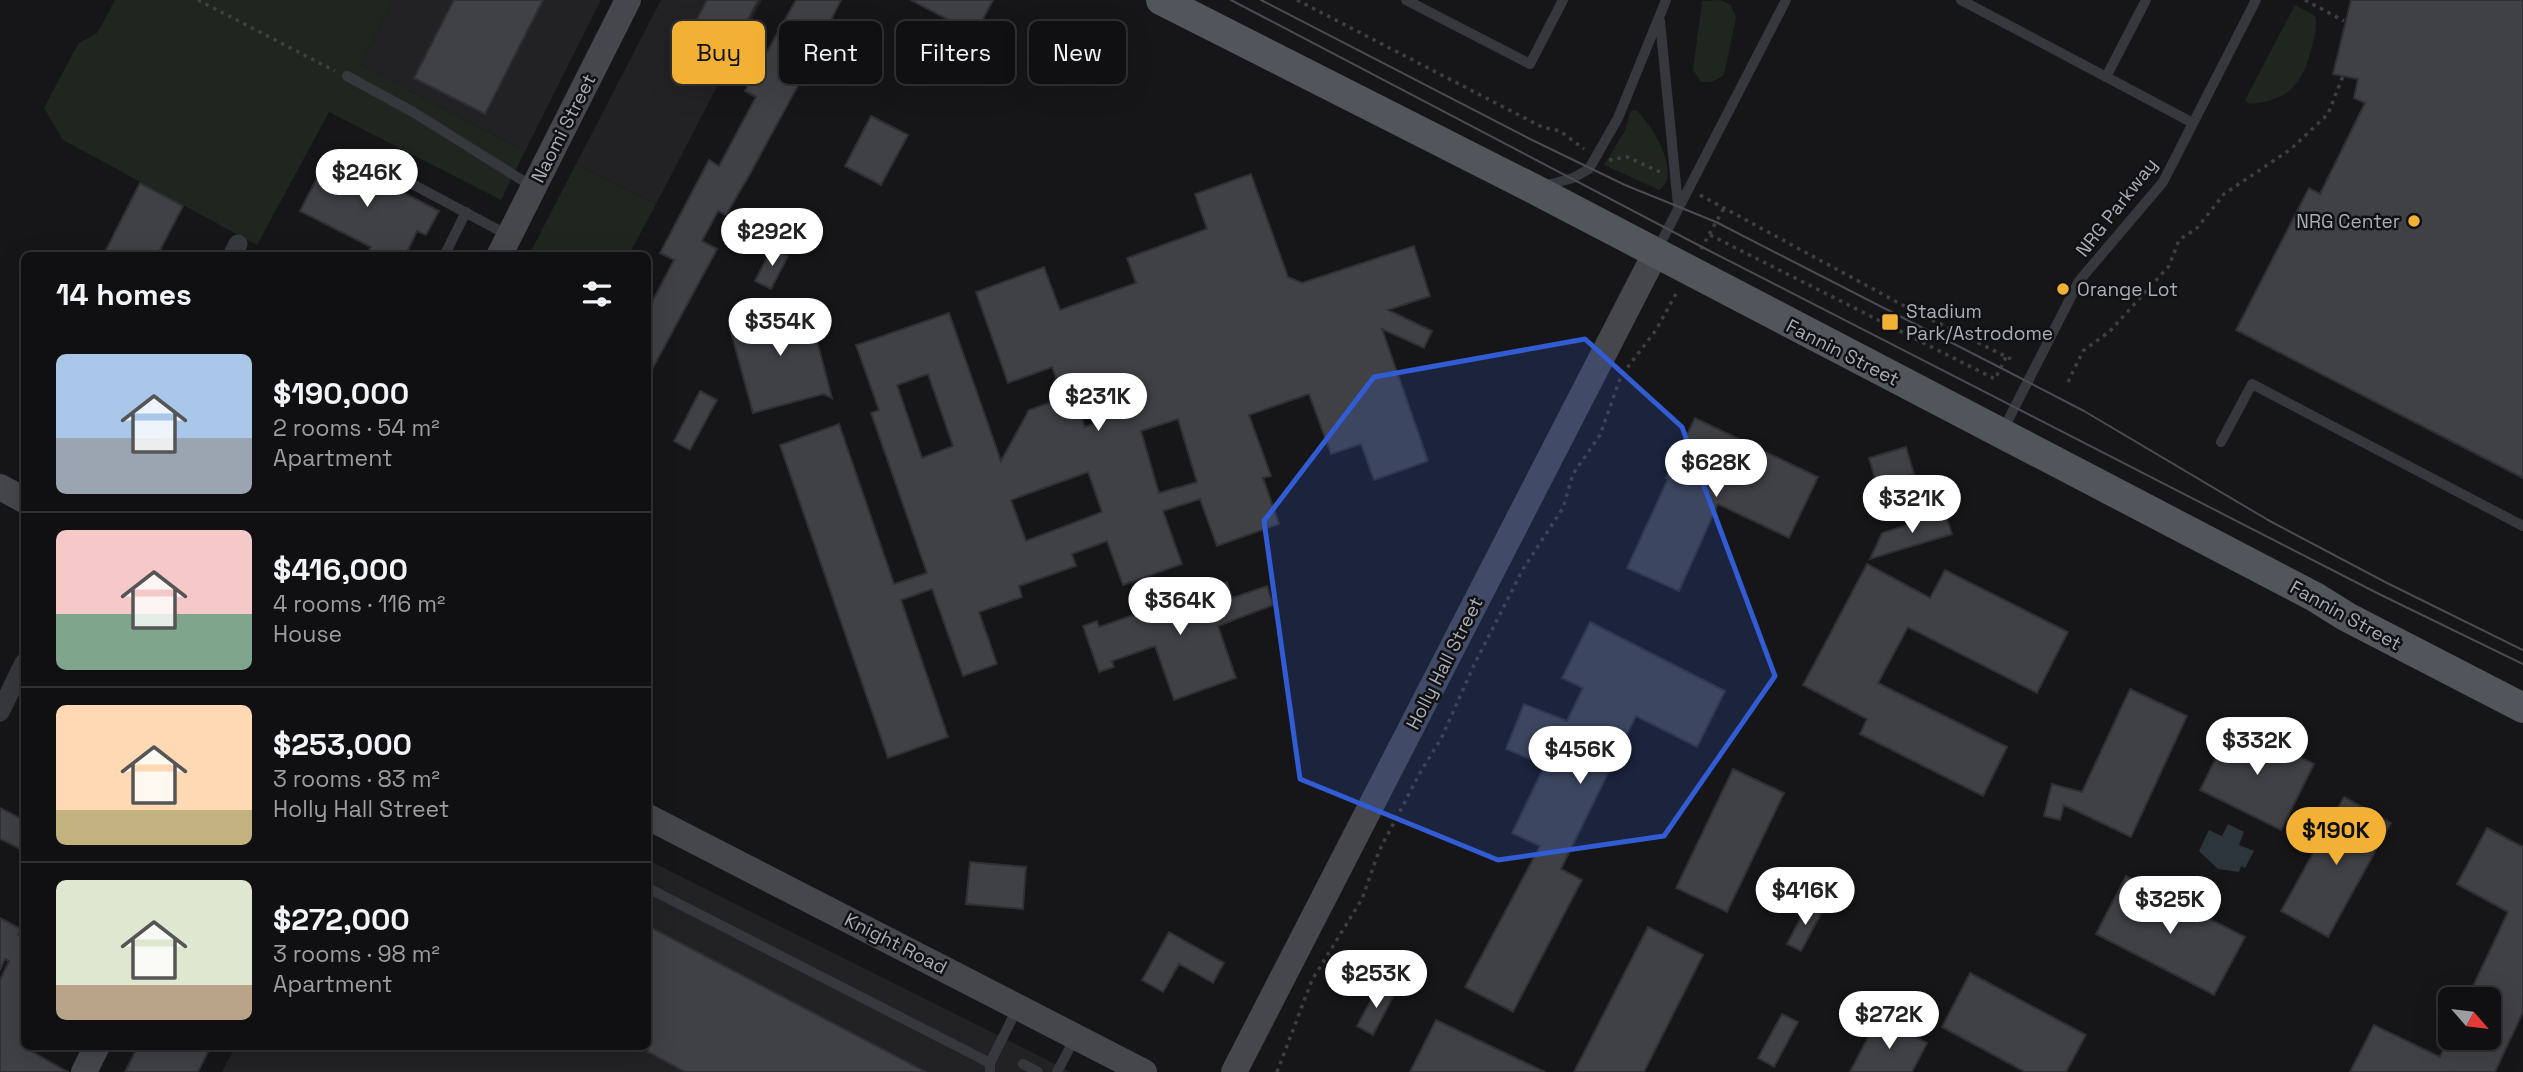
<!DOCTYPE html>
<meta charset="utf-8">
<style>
:root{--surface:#101012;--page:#1e1e20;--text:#f1f3f6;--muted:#9c9d9f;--line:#303032;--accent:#f2b134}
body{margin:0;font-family:"Space Grotesk",sans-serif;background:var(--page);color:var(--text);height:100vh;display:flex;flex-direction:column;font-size:26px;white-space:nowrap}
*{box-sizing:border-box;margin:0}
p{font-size:23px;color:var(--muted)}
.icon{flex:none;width:38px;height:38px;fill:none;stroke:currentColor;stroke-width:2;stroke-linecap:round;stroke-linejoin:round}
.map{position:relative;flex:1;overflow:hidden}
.details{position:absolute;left:21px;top:252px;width:630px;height:798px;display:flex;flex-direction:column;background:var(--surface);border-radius:10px;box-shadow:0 7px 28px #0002,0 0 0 2px var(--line)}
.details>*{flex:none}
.guide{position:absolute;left:672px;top:21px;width:665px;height:63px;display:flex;gap:14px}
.needle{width:46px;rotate:118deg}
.controls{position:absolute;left:2438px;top:987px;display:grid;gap:14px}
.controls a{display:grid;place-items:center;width:63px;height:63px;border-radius:10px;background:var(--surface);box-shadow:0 7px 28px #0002,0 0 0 2px var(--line);font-size:35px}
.price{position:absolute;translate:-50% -60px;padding:0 16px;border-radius:24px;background:#fff;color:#222;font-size:23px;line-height:46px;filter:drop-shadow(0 2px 4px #0008)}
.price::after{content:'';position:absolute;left:50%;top:42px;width:21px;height:16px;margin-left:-10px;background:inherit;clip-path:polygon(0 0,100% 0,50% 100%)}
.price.on{background:var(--accent);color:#111}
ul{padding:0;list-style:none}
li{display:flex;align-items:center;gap:21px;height:175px;padding:0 35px}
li+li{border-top:2px solid var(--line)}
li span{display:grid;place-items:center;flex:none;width:196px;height:140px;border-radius:10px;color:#555}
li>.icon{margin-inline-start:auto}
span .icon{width:84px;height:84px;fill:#fffc;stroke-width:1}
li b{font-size:30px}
h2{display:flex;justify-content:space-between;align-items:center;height:84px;padding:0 35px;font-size:30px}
.tag{padding:0 24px;border-radius:10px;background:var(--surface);box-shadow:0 7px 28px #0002,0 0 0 2px var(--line);font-size:24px;line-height:63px}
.tag.on{background:var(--accent);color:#111}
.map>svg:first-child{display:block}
.built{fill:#222225}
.green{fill:#1e261f}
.water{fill:#2c353c}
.building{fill:#404145;stroke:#303034;stroke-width:2;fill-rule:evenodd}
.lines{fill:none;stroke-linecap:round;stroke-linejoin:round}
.path{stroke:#3d3f44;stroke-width:3.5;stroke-dasharray:3.5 5;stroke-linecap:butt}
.lane{stroke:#37383d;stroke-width:10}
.street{stroke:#37383d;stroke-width:19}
.secondary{stroke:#45474d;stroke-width:26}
.primary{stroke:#53555c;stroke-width:30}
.tram{stroke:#4a4c52;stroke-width:2}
.marked{fill:#325cd3;fill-opacity:0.2;stroke:#325cd3;stroke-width:5;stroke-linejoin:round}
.poi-dot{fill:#f2b134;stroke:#111113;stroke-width:2.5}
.labels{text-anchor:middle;stroke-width:5;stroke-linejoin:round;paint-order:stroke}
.street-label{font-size:19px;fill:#a8adb8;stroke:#111113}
.poi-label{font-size:19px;fill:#a8adb8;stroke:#111113;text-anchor:start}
</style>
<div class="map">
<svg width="2523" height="1072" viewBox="0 0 2523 1072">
<rect width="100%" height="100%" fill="#161618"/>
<path class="built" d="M393,0H601L525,151L360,65Z
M661,0H762L656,204L576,164Z
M648,860L1071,1072H222L235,1047L648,1046Z"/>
<path class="green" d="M115,0H393L360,65L525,151L501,200L329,112L257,245L63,140L44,108L78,44L98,32Z
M1720,0L1731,5L1736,18L1724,75L1712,82H1701L1693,70L1702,1Z
M2295,5L2315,16C2318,28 2314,38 2311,50C2301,87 2288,100 2249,104L2245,100Z
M1636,110C1651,123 1683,174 1659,190L1604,165L1625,130L1631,111Z
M576,164L656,204L629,255H529Z"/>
<path class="water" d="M2228,824L2244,832L2239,845L2254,851L2245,868L2241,866L2239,872L2218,869L2199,851L2209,830L2222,836Z"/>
<path class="building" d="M454,0H543L485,114L414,78Z
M707,0H758L716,80L676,59Z
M796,0H841L830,22L832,23L751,172L726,215L718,211L702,241L717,249L648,377V310L674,260L660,253L709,160L719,166L756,97L745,91Z
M911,0H993L975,34Z
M2351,0H2523V478L2236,330L2309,188L2320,194L2365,103L2354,98L2358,79L2333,74Z
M871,116L908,135L881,185L845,166Z
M329,154L439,211L426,235L417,231L405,256H366L371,247L300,211Z
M1251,174L1288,277L1302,283L1414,246L1430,296L1388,310L1432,331L1424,348L1382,329L1428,461L1374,480L1361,444L1331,454L1309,394L1249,415L1271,476L1263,478L1279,524L1217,546L1200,499L1163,511L1182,564L1123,585L1107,541L1072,554L1076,566L1019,586L1022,597L979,612L997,664L963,676L932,589L901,600L948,737L888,758L780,445L839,424L894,584L927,573L871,413L879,410L856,345L949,313L1001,461L1029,410L1063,398L1052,367L1008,383L976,292L1044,267L1060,310L1136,283L1127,258L1207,229L1195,194ZM928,374L953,446L922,458L897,385ZM1110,381L1120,414L1085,427L1073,395ZM1178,419L1197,482L1159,493L1141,431ZM1088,472L1102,512L1026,541L1011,500Z
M140,183L183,206L157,256H103Z
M772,248L788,256L771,289L755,281Z
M807,303L832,398L823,394L753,413L729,325Z
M700,391L717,400L690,450L674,441Z
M1695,418L1818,477L1789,538L1718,504L1679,591L1627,568L1668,479L1666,478Z
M1906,447L1914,474L1877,485L1869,458Z
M1945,513L1952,534L1870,559L1882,533Z
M1867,564L1930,598L1945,570L2068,632L2037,693L1908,627L1878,683L2007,747L1983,796L1860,734L1867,719L1803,685Z
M1227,582L1232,598L1267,586L1273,605L1218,626L1236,678L1174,700L1155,646L1112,661L1114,667L1099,672L1083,626L1097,621L1099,627Z
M1590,622L1725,691L1697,747L1636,716L1561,869L1582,880L1513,1012L1465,987L1540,846L1512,833L1545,765L1506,749L1524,704L1567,721L1583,688L1562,678Z
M2130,689L2187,716L2131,837L2064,805L2060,820L2044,816L2052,784L2082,792Z
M2233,724L2314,764L2281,830L2200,790Z
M1733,769L1784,793L1727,912L1676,888Z
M2344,797L2391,823L2328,937L2281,911Z
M0,808L24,820V851L0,839Z
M2487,828L2523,847V1012L2495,1072H2350L2374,1025L2440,1057L2449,1038H2488V999H2467L2508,912L2457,884Z
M970,862L1026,867L1023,909L966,904Z
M2126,876L2245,937L2214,995L2096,934Z
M1809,902L1823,910L1801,951L1787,944Z
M0,918L21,929L18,935L22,937L24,932V1047L68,1072H0V980L9,961L5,959L0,970Z
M648,926L926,1072H685L648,1052Z
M1648,927L1703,955L1644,1072H1574Z
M1169,932L1224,963L1213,983L1179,964L1163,992L1142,980Z
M1970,973L2086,1035L2066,1072H2025L1942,1027Z
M1379,985L1395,993L1373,1035L1357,1026Z
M1782,1014L1798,1022L1774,1067L1758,1058Z
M1878,1018L1927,1043L1912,1072H1850Z
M1436,1020L1545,1072H1410Z
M138,1046H211L198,1072H125Z"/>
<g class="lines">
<path class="path" d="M198,0L335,71
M1297,0L1542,127L1560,131L1584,149
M2305,0L2344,21
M1609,160L1627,157L1660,172
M1700,195L1908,308L2011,359
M1710,235L1995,379L2006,357
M1701,249L1724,208
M2068,382L2083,351L2110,331L2169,266L2179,240L2197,228L2224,194L2291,149L2328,114L2343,76
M1277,1072L1312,980L1362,899L1379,851L1421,771L1441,739L1474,665L1523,569L1563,508L1573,474L1600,435L1621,376L1656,330L1677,292"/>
<path class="lane" d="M1406,0L1530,64L1563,0
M1961,0L2193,123
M1660,21L1678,205
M347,76L413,112L533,187
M2106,77L2146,0
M371,162L508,235
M1544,186L1573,178L1589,169L1618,118L1666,0
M1657,250L1786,0
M444,256L466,212
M2002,432L2079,281L2163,182L2256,0
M2221,442L2252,384L2523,526
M648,888L990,1063
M1023,1064L1038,1072
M990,1072V1063L1017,1009
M1057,1072L1075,1038"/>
<path class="street" d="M232,256L238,244
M0,712L24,663"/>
<path class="secondary" d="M499,256L628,0
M0,487L24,500
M648,817L1144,1072
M84,1072L97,1046
M1234,1072L1655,254"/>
<path class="primary" d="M1161,0L1534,189L2315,597L2347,617L2523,708"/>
<path class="tram" d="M1231,0L1702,247L2379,594L2523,664
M1261,0L1532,140L1625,185L1716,222L2001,368L2084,411L2268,520L2387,583L2523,650"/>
</g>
<path class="marked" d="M1585,339L1682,427L1775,676L1664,836L1498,860L1300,779L1264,521L1374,377Z"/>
<g class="poi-dot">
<circle cx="2414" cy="221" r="7"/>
<circle cx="2063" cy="289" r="7"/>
<rect x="1881" y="313" width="18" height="18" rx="3.5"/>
</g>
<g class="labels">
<g class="street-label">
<text transform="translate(563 128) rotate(-63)" y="7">Naomi Street</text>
<text transform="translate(2116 207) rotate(-52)" y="7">NRG Parkway</text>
<text transform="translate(1843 352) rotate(27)" y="7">Fannin Street</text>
<text transform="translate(2346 615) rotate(29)" y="7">Fannin Street</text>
<text transform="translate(1444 663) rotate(-63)" y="7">Holly Hall Street</text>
<text transform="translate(896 943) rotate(27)" y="7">Knight Road</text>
</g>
<g class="poi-label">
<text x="2400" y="228" text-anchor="end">NRG Center</text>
<text x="2077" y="296">Orange Lot</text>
<text x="1906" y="318">Stadium<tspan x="1906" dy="22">Park/Astrodome</tspan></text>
</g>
</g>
</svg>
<div class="controls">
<a><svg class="needle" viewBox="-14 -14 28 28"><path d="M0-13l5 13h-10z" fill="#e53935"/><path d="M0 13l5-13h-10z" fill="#9c9d9f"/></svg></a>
</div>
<b class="price" style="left:367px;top:209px">$246K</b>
<b class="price" style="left:772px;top:268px">$292K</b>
<b class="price" style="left:780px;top:358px">$354K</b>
<b class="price" style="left:1098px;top:433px">$231K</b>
<b class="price" style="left:1716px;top:499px">$628K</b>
<b class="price" style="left:1912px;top:535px">$321K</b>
<b class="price" style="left:1180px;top:637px">$364K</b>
<b class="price" style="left:2257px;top:777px">$332K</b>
<b class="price" style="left:1580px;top:786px">$456K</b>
<b class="price on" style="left:2336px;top:867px">$190K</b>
<b class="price" style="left:1805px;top:927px">$416K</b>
<b class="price" style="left:2170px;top:936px">$325K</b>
<b class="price" style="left:1376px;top:1010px">$253K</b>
<b class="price" style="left:1889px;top:1051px">$272K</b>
<div class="guide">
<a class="tag on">Buy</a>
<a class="tag">Rent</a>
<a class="tag">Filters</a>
<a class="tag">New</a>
</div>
<section class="details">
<h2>14 homes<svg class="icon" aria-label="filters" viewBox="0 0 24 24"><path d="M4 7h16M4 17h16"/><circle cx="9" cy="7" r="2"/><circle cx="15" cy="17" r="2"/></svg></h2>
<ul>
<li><span style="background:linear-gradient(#a9c7e8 60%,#9aa5b1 0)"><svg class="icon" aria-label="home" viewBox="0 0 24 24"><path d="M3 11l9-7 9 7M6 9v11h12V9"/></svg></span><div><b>$190,000</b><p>2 rooms · 54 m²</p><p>Apartment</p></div></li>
<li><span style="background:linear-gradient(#f6c9c9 60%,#7fa58c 0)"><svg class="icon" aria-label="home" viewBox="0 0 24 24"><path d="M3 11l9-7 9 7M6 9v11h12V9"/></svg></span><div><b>$416,000</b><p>4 rooms · 116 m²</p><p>House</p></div></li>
<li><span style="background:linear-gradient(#ffd9b3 75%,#c2b280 0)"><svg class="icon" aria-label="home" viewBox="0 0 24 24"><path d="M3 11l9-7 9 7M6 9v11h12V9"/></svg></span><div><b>$253,000</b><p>3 rooms · 83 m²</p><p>Holly Hall Street</p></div></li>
<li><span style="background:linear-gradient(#dfe7d0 75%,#b9a48a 0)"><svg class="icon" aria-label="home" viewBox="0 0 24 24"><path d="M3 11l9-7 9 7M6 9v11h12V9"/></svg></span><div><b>$272,000</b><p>3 rooms · 98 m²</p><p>Apartment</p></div></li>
</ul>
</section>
</div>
